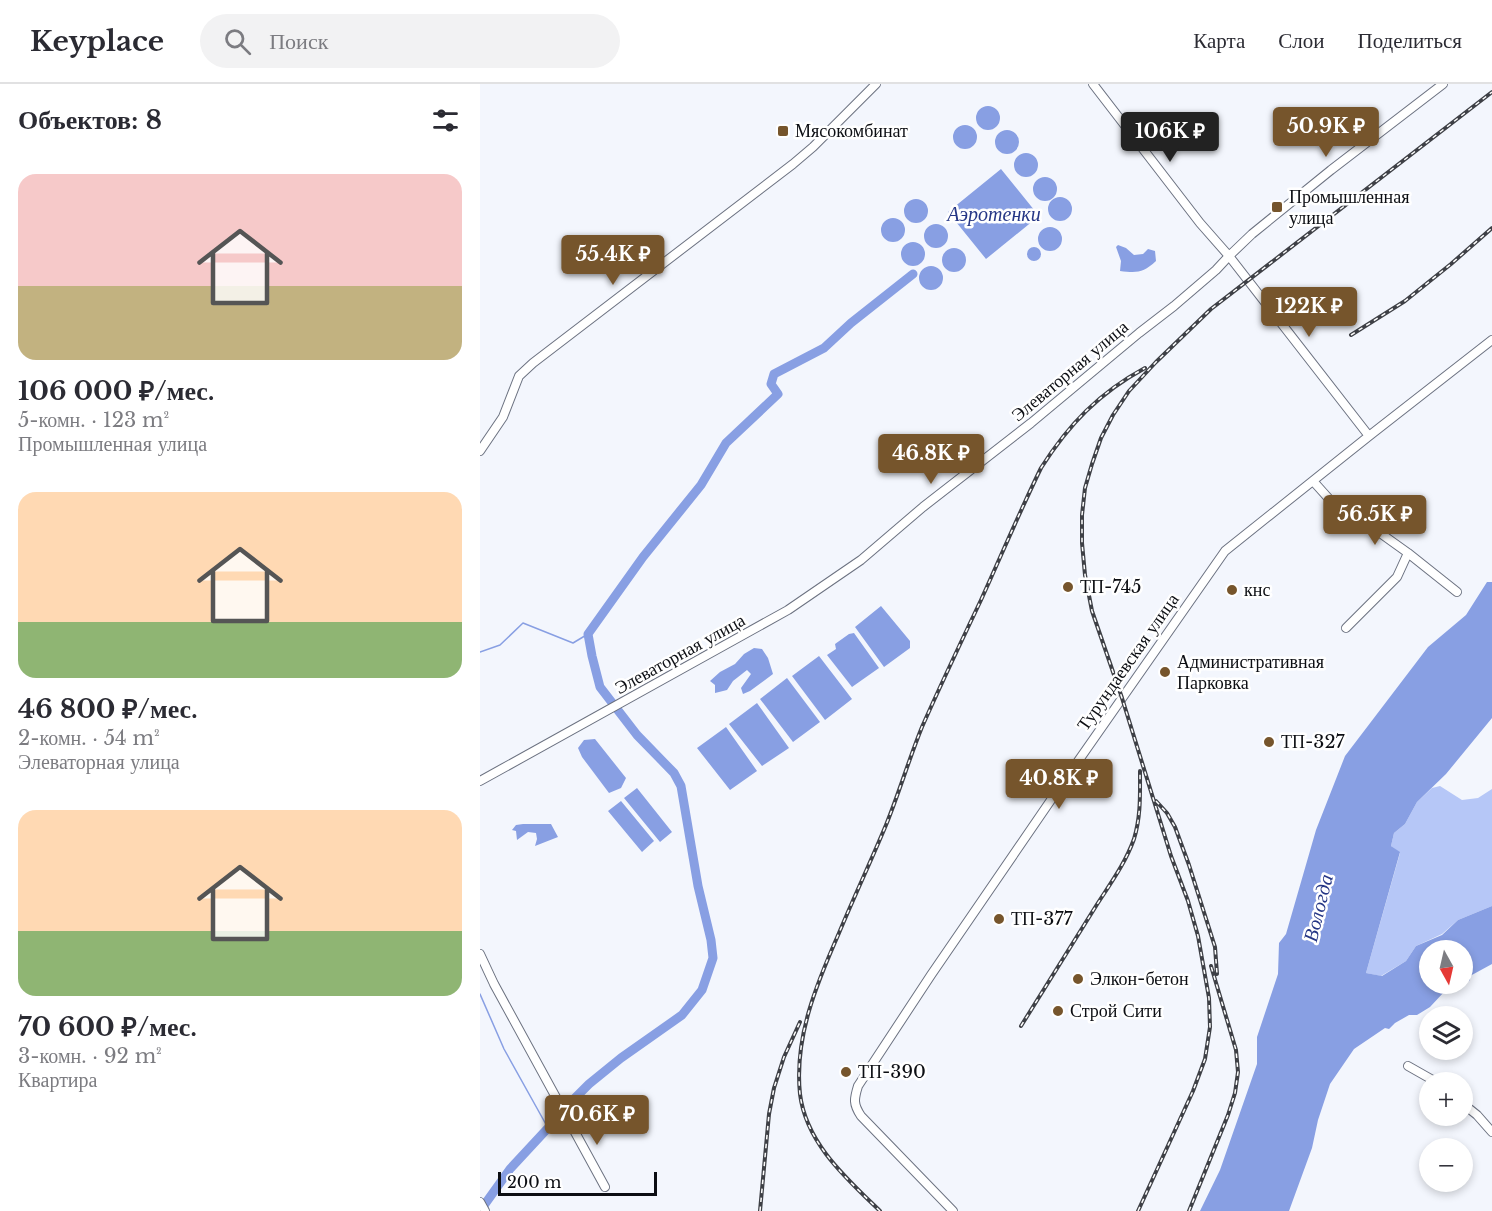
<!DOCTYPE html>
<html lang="ru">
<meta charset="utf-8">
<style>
:root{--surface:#fff;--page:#f2f2f3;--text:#2b2b33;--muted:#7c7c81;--line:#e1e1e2;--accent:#76552c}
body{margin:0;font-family:"Libre Baskerville",serif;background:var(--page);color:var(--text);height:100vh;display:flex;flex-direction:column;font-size:22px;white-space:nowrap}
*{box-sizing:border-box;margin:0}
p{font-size:20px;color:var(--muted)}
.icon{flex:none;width:33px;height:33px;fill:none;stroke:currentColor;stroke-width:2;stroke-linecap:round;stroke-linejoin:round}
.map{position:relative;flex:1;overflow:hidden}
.panel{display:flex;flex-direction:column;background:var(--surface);width:480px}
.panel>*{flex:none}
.needle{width:39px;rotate:172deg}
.controls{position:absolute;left:939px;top:856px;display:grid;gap:12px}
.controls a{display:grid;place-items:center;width:54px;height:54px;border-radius:50%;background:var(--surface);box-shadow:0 3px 9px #0003;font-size:30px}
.scale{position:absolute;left:18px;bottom:15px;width:159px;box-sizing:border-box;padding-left:6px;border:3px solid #0c0e13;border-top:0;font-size:16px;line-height:21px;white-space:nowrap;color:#0c0e13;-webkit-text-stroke:4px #fff;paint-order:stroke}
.price{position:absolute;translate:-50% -51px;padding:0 14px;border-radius:6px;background:var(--accent);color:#fff;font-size:20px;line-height:39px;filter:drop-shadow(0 2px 3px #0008)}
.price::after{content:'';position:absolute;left:50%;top:36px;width:18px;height:14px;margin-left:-9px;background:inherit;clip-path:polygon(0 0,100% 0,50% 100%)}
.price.on{background:#222;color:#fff}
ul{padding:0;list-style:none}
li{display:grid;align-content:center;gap:12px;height:318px;padding:0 18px}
li span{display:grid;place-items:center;height:186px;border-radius:18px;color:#555}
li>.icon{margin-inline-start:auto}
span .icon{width:108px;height:108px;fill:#fffc;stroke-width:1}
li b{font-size:26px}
h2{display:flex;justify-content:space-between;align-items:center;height:72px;padding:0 18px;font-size:26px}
header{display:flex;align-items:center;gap:36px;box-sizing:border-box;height:84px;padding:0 30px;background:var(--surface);border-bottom:2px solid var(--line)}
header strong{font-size:28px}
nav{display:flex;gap:33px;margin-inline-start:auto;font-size:21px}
.search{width:420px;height:54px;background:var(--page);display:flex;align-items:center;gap:15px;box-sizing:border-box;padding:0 21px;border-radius:33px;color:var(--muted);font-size:22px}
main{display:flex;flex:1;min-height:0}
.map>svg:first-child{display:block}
.green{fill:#b6c7f7}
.water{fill:#889fe3;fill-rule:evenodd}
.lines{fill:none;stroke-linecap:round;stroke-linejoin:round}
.stream{stroke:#889fe3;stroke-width:1.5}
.river{stroke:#889fe3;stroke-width:9}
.minor-casing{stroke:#6c7281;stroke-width:10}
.minor{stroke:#fff;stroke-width:8}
.rail-casing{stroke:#3e4046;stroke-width:4}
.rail{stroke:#fff;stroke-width:1.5;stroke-dasharray:4.5;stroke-linecap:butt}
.poi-dot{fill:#76552c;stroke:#fff;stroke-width:2}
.labels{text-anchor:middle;stroke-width:5;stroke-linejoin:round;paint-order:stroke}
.poi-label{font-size:18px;fill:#0c0e13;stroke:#fff;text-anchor:start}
.street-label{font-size:18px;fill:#0c0e13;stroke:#fff}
.water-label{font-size:20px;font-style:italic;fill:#263786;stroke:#fff}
</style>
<header>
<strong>Keyplace</strong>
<div class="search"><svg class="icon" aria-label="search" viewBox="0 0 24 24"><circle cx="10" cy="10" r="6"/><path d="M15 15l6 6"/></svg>Поиск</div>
<nav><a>Карта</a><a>Слои</a><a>Поделиться</a></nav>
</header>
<main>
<section class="panel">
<h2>Объектов: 8<svg class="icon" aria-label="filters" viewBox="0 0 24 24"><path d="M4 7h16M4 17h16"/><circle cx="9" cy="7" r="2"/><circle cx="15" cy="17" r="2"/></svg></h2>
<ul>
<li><span style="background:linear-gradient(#f6c9c9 60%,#c2b280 0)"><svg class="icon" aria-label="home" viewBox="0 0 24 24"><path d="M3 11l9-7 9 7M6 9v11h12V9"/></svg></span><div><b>106 000 ₽/мес.</b><p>5-комн. · 123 m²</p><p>Промышленная улица</p></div></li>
<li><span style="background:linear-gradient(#ffd9b3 70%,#8fb573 0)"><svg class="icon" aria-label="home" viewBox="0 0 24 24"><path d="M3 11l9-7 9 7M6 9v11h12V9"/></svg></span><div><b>46 800 ₽/мес.</b><p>2-комн. · 54 m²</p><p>Элеваторная улица</p></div></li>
<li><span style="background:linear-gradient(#ffd9b3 65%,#8fb573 0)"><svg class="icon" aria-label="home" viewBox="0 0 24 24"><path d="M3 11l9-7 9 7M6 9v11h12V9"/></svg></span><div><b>70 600 ₽/мес.</b><p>3-комн. · 92 m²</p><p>Квартира</p></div></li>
</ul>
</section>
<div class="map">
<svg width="1012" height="1127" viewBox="0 0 1012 1127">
<rect width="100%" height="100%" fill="#f3f6fd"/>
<path class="green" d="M960,702L982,716L998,714L1012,705V822L978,836L962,850L936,862L926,877L901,892L886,889L920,769L911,762L914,749L925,740L937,718L952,704Z"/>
<path class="water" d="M496 34a12 12 0 1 1 24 0a12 12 0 1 1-24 0Z
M473 53a12 12 0 1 1 24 0a12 12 0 1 1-24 0Z
M515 58a12 12 0 1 1 24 0a12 12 0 1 1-24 0Z
M534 81a12 12 0 1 1 24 0a12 12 0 1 1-24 0Z
M521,85L559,132L506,175L468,128Z
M553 105a12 12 0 1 1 24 0a12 12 0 1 1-24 0Z
M568 125a12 12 0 1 1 24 0a12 12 0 1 1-24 0Z
M424 127a12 12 0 1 1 24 0a12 12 0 1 1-24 0Z
M401 146a12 12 0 1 1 24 0a12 12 0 1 1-24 0Z
M444 152a12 12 0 1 1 24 0a12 12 0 1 1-24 0Z
M558 155a12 12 0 1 1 24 0a12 12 0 1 1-24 0Z
M421 170a12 12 0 1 1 24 0a12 12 0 1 1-24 0Z
M638,161L646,164L654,171L663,170L668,165L675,167L676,177C663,189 657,189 640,187L641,177L636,163Z
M547 170a7 7 0 1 1 14 0a7 7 0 1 1-14 0Z
M462 176a12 12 0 1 1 24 0a12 12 0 1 1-24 0Z
M439 194a12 12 0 1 1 24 0a12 12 0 1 1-24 0Z
M1007,498H1012V634L966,690L937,718L925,740L914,749L911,762L920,768L886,889L902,892L926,877L936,862L962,851L978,836L1012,822V880L990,892V896L983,902H976L964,908L950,923L937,931H929L915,939L909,945L905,944L874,965L850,1000L838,1036L832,1064L809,1127H720L740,1086L777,980V953L798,890L799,859L806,850L836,746L865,672L948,563L986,531ZM950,867H982V900H950Z
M401,522L430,557V564L404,583L375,543Z
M374,549L399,584L372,603L347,571L356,565L355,560L369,550Z
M274,564L282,565L288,574L293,590L270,607L263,610L261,604L271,590L267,586L253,597L247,606L235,609V601L230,597L240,588L255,580L264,570Z
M339,572L372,615L345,636L312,592Z
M307,594L340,638L313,658L280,615Z
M277,619L309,664L282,682L249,640Z
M246,643L277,687L250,706L217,664Z
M115,655L146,694L141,704L129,709L102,673L98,664L104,656Z
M157,704L192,748L180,758L144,714Z
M141,717L174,757L162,768L128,727Z
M43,740H71L78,753L55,762L57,755L56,749L48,748L37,756L36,747L32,746L36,741Z"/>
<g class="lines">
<path class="stream" d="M0,568L20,561L43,539L93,559L108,550
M0,910L24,965L68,1044"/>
<path class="river" d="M0,1127L30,1085L68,1044L83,1026L109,1000L141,974L202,931L222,906L233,874L231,856L218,802L201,702L194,689L157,651L120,603L112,572L108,550L163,473L221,401L246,359L298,310L291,300L294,290L344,264L371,239L433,190"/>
<defs>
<path id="minor" d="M613,0L720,139L749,172L889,352
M0,367L23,333L39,292L53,279L313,80L333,63L396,0
M833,397L859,426L882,436L928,469L977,508
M866,544L917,493L928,469
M0,697L308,526L381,476L443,423L551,339L659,249L694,222L736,186L749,172L772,150L851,86L963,0
M0,870L14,900L125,1103
M928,982L958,999
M982,1019L997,1031L1012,1048
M0,1118L5,1127
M473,1127L381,1032C373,1020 374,1015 378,1002L451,891L573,713L745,467L889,352L1012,256"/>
</defs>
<use href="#minor" class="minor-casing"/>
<use href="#minor" class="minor"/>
<defs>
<path id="rail" d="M871,251L925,217L971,180L1012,144
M676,717L687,729L695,743L709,781L735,863L737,890
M541,942C566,902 591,862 616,822C630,800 645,780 654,755C661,732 660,710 660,687
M280,1127L289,1030L294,1004L304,973L320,938
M400,1127C366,1094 326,1059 320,1010C314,953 337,899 359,849C374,813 391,777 406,741C419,709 429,675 442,643C461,600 481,558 501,516C521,472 540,427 561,384C589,340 619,309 665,284
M658,1127L713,1007L725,975L730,943L729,914L718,852L708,817L691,772L642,614L612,527L605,491L602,459V431L605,404L612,380L621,354L633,331L649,307L676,278L731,225L1012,8
M709,1127L748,1031L755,1009L758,988L756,966L731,882"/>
</defs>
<use href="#rail" class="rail-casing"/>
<use href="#rail" class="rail"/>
</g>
<g class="poi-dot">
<rect x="297" y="41" width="12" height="12" rx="3"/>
<rect x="791" y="117" width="12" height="12" rx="3"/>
<circle cx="588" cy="503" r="6"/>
<circle cx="752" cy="506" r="6"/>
<circle cx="685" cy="588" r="6"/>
<circle cx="789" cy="658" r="6"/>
<circle cx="519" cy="835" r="6"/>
<circle cx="598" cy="895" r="6"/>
<circle cx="578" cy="927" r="6"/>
<circle cx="366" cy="988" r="6"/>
</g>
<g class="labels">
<g class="poi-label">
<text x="315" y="53">Мясокомбинат</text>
<text x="809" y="119">Промышленная<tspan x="809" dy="21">улица</tspan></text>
<text x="600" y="509">ТП-745</text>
<text x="764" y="512">кнс</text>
<text x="697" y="584">Административная<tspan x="697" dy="21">Парковка</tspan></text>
<text x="801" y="664">ТП-327</text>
<text x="531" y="841">ТП-377</text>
<text x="610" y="901">Элкон-бетон</text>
<text x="590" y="933">Строй Сити</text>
<text x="378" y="994">ТП-390</text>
</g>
<g class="street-label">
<text transform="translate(590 287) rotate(-40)" y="6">Элеваторная улица</text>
<text transform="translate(200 570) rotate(-29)" y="6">Элеваторная улица</text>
<text transform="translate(648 578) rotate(-55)" y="6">Турундаевская улица</text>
</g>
<g class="water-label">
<text x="514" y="137">Аэротенки</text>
<text transform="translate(838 824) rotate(-76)" y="7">Вологда</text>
</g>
</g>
</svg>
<div class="controls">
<a><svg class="needle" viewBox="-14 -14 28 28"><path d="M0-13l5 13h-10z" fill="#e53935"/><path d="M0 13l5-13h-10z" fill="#7c7c81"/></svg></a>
<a><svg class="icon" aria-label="layers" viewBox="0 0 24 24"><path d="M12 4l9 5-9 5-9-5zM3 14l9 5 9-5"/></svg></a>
<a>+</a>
<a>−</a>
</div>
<div class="scale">200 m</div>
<b class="price" style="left:846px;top:74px">50.9K ₽</b>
<b class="price on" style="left:690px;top:79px">106K ₽</b>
<b class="price" style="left:133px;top:202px">55.4K ₽</b>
<b class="price" style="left:829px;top:254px">122K ₽</b>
<b class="price" style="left:451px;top:401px">46.8K ₽</b>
<b class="price" style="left:895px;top:462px">56.5K ₽</b>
<b class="price" style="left:579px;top:726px">40.8K ₽</b>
<b class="price" style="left:117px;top:1062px">70.6K ₽</b>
</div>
</main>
